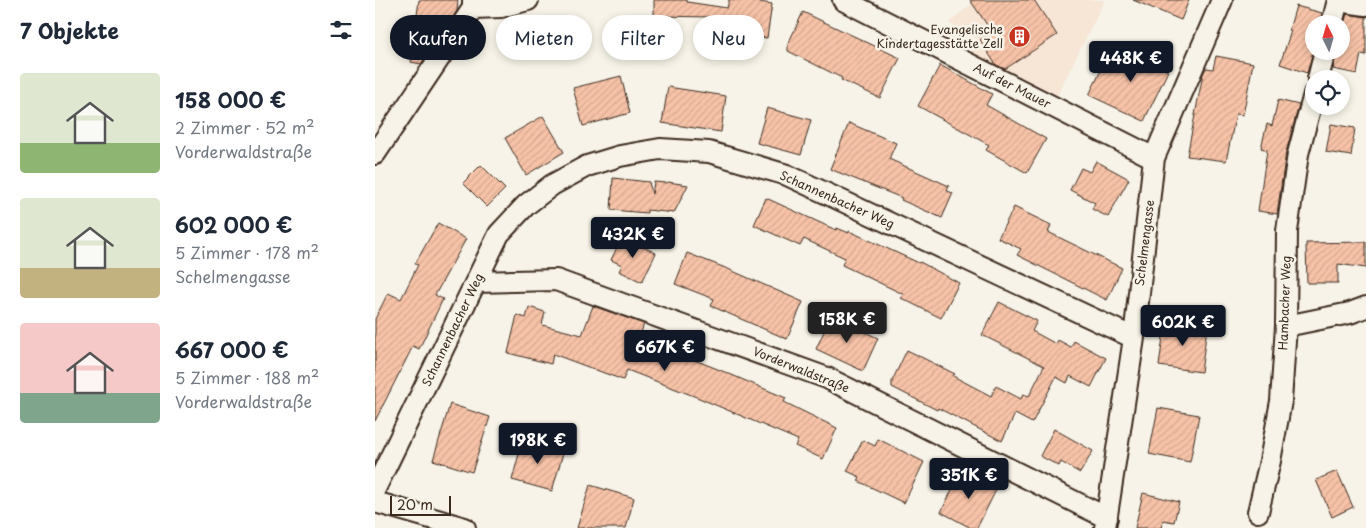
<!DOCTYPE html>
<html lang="de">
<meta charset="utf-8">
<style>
:root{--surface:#fff;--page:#f6f6f7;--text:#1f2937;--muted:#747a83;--accent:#111827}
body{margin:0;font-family:"Playpen Sans",sans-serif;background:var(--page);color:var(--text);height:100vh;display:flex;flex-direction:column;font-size:19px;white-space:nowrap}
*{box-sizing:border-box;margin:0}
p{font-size:16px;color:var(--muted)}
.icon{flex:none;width:28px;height:28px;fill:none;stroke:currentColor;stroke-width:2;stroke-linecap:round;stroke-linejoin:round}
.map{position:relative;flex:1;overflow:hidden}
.details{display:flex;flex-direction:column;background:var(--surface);width:375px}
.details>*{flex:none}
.guide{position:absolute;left:15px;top:15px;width:475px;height:45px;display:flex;gap:10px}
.needle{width:32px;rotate:355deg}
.fabs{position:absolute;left:930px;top:15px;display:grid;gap:10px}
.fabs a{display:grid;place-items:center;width:45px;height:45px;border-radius:50%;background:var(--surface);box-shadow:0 2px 8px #0003;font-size:25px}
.scale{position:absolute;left:15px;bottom:12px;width:61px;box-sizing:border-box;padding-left:5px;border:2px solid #3b2a1e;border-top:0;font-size:14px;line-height:18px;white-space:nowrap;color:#3b2a1e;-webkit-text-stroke:4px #f7f3e8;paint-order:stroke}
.price{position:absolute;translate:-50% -42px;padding:0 11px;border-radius:5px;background:var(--accent);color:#fff;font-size:16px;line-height:32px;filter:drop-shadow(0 1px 2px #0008)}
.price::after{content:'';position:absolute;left:50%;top:30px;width:15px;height:11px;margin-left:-8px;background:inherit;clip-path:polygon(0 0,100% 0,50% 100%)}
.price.selected{background:#222;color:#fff}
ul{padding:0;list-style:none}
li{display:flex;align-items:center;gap:15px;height:125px;padding:0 20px}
li span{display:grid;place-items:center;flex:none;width:140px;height:100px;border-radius:5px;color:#555}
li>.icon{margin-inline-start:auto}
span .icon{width:60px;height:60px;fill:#fffc;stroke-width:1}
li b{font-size:21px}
h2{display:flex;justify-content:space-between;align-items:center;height:60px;padding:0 20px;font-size:21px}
.pill{padding:0 18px;border-radius:22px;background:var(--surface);box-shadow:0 2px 8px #0003;font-size:18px;line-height:45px}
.pill.selected{background:var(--accent);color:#fff}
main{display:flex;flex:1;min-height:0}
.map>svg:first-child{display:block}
.built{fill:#f7e5d5}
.building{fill:url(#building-hatch);stroke:#3b2a1e}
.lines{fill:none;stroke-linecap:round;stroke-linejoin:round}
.street-casing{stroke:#3b2a1e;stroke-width:24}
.street{stroke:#f7f3e8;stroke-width:20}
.labels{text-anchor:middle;stroke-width:5;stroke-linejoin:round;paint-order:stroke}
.poi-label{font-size:12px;fill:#3b2a1e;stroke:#f7f3e8;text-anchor:end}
.street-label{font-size:12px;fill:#3b2a1e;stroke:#f7f3e8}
</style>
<main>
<section class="details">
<h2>7 Objekte<svg class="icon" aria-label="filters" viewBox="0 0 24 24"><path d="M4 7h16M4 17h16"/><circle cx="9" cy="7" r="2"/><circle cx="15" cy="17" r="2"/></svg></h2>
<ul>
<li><span style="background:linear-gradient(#dfe7d0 70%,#8fb573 0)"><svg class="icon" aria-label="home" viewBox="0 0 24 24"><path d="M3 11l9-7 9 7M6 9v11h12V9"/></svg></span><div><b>158 000 €</b><p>2 Zimmer · 52 m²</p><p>Vorderwaldstraße</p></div></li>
<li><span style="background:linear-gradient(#dfe7d0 70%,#c2b280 0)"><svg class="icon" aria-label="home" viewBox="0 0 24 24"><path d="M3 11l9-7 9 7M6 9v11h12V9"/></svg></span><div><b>602 000 €</b><p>5 Zimmer · 178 m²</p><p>Schelmengasse</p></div></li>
<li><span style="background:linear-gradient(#f6c9c9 70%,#7fa58c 0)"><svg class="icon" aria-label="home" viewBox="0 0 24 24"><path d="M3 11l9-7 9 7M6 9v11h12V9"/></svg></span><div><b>667 000 €</b><p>5 Zimmer · 188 m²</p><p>Vorderwaldstraße</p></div></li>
</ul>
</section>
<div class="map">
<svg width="991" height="528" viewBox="0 0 991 528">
<defs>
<pattern id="building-hatch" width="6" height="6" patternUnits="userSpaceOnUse" patternTransform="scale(1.25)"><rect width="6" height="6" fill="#f7c3a8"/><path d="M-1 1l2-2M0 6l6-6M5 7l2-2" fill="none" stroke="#d5a890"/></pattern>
</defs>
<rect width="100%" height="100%" fill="#f7f3e8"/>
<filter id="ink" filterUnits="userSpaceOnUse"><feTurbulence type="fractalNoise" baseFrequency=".02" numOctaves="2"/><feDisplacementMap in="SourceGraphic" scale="10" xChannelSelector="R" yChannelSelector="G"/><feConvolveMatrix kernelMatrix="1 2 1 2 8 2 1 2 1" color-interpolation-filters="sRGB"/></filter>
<g filter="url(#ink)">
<path class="built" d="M601,0H730L680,99L594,58L602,40L574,23Z"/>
<path class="building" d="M44,0H83L82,11L70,28H68L67,33L64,37H59L57,48L46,64L36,62Z
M279,0H312V2L352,8L354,0H372L397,4L392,38L372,35L365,40L347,38L348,31L335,29L337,17L279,16Z
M595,0H659L682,35L630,69L621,65L605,40L617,32Z
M758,0H814L806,20Z
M921,6L947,13L945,24H939V48L932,73L905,64L916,31L914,30Z
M428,12L525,58L505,98L466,80L467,78L413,51V44Z
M972,14L991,17V55L986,54L982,74L958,69L962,51H966V31Z
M772,48L792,57L786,68L793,71L769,121L714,95L733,56L753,66L759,55L767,58Z
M841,56L878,63L868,115L861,114L851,161L812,156L828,74L831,68L838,69Z
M565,65L617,94L611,105L671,139L652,173L611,150L614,145L543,106Z
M246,76L255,113L208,126L198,88Z
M293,87L351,96L346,132L287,123Z
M903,100L924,105L911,152L902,214L883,211L892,150L886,148L892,124L897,126Z
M392,108L436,120L426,155L382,143Z
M168,116L189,152L151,175L130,138Z
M474,123L521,143L514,159L574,186L572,191L578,193L567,218L526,200L527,198L455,169Z
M956,124L980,128L976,156L951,152Z
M721,161L754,179L733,217L717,209L720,203L695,190L706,168L715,172Z
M106,165L130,189L112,207L88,183Z
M238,178L274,182L277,194L279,182L292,183L293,182L313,185L299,213L272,210V213L236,210Z
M391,198L461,230L462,228L474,233V231L544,263L545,262L584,283L566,318L526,298L528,294L467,265L470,258L429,239L425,246L379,225Z
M639,207L676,225L673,232L747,268L732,300L642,255L646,249L623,238Z
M63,223L91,239L60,295L68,299L44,349L38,346L0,421V319L13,293L26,299L43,265L40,264Z
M247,237L281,253L267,282L244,271L247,265L236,260Z
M991,242V268L963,264V283H932L931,243Z
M312,253L353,269L428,302L412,339L336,306L339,299L300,284Z
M624,302L662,321L657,331L681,344L683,340L696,347L699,341L731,358L716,387L695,376L692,383L681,377L657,423L640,414L627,441L563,408L562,410L517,387V381L532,350L580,374L578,376L616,396L621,386L646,399L648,394L654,396L669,366L607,335Z
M218,306L269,324L264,338L345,370L411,398L409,402L462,428L448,459L420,446L423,440L324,398L252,370L248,380L178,354L176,364L133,353L142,315L151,318L154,307L170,312L167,325L207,335Z
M456,316L503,338L488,371L441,349Z
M790,322L832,328L826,372L784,366Z
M75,404L115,417L97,472L58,460Z
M783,408L824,415L815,462L774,454Z
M679,429L718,451L705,473L686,462L684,466L665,456Z
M148,439L189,450L177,491L137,480Z
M503,439L549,462L529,503L483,481L485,477L472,471L488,440L500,446Z
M587,470L622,488L602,528H596L566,512Z
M962,471L978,507L957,517L941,480Z
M215,485L259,498L251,528H202Z
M768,493L804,502L799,522L788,520L786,528H760Z"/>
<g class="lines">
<defs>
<path id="street" d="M468,0L779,158
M963,1L991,5
M98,8L126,7L153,0
M957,24L963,0
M943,79L950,51
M0,154L98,8V0
M101,282L181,280L452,378L732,518
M911,326L975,313L991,307
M0,489L124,234L151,205L177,185L212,166L245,156L285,149L334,152L412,175L759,338
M0,502L90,528
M883,512L895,461L906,401L911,326L912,231L923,154L939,94
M730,528L759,338L779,158L847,0"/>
</defs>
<use href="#street" class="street-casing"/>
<use href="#street" class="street"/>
</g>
</g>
<defs>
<symbol id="building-disc" viewBox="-11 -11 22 22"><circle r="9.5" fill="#c8321e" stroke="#f7f3e8"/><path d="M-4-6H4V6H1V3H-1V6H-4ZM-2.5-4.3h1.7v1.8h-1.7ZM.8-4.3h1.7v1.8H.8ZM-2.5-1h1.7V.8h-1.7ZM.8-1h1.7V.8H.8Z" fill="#fff"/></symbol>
</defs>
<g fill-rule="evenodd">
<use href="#building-disc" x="632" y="24" width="25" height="25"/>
</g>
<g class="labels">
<g class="poi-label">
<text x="628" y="34">Evangelische<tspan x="628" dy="14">Kindertagesstätte Zell</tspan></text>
</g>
<g class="street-label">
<text transform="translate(637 86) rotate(27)" y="4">Auf der Mauer</text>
<text transform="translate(462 200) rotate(24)" y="4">Schannenbacher Weg</text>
<text transform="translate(770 243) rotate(-83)" y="4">Schelmengasse</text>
<text transform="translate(910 303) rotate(-88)" y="4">Hambacher Weg</text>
<text transform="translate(78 330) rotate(-64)" y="4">Schannenbacher Weg</text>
<text transform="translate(426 370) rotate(22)" y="4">Vorderwaldstraße</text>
</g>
</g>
</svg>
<div class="fabs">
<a><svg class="needle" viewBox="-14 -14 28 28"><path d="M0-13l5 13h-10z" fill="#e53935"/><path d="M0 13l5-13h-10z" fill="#747a83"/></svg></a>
<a><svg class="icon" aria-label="locate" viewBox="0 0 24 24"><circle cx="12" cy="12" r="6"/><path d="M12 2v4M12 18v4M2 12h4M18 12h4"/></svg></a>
</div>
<div class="scale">20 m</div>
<b class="price" style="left:756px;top:83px">448K €</b>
<b class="price" style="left:258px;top:259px">432K €</b>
<b class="price selected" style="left:472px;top:344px">158K €</b>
<b class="price" style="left:808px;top:347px">602K €</b>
<b class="price" style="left:290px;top:372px">667K €</b>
<b class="price" style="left:163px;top:465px">198K €</b>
<b class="price" style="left:594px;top:500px">351K €</b>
<div class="guide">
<a class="pill selected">Kaufen</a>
<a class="pill">Mieten</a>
<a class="pill">Filter</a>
<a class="pill">Neu</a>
</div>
</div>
</main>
